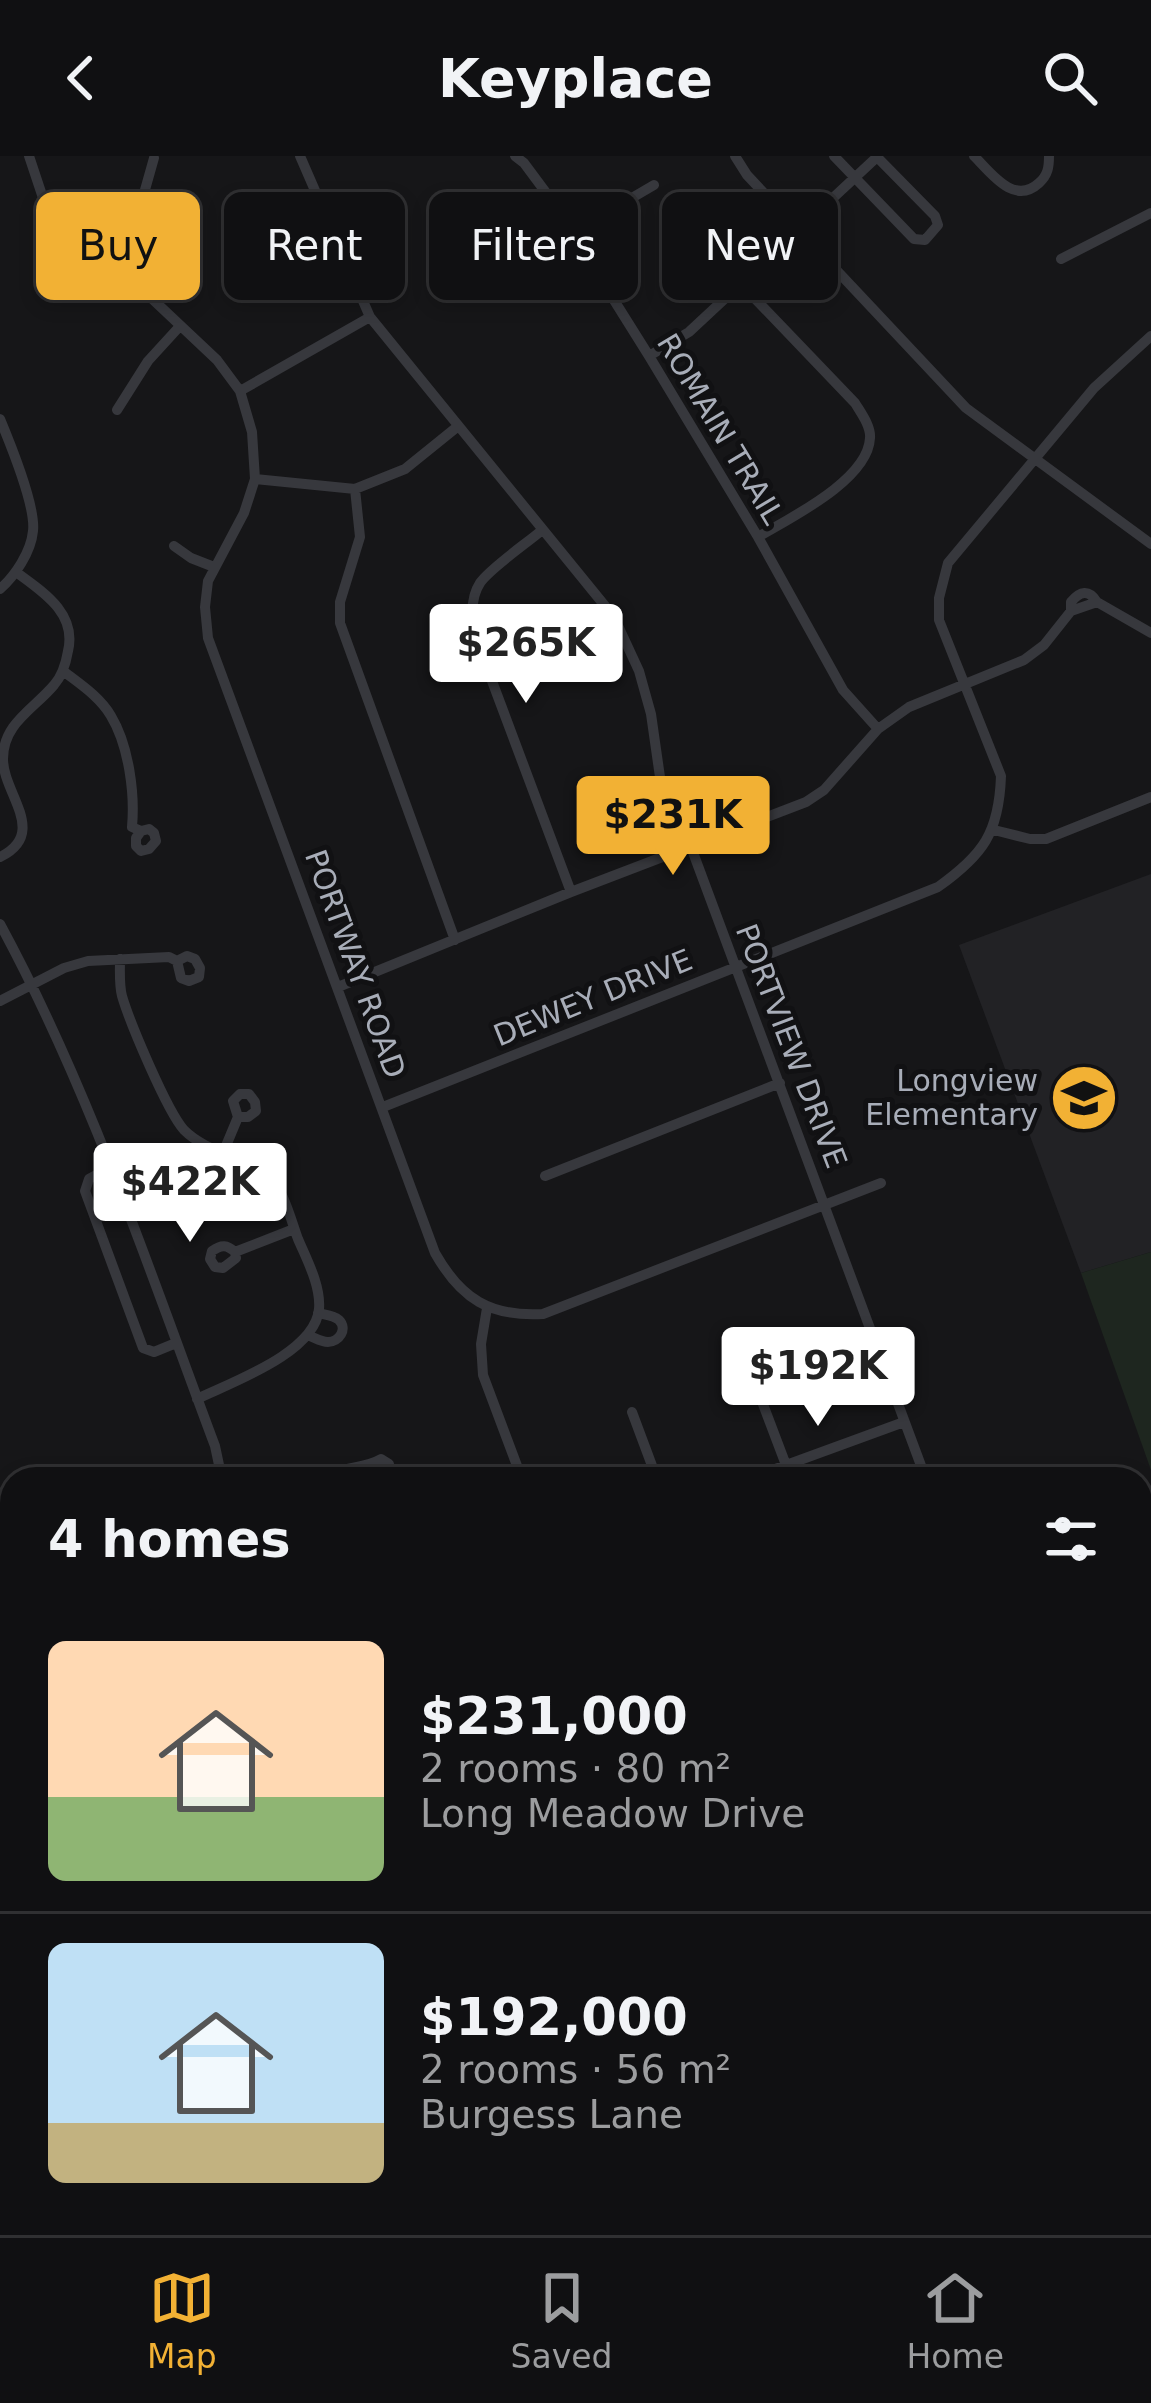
<!DOCTYPE html>
<meta charset="utf-8">
<style>
:root{--surface:#101012;--page:#1e1e20;--text:#f1f3f6;--muted:#9c9d9f;--line:#303032;--accent:#f2b134}
body{margin:0;font-family:"DejaVu Sans",sans-serif;background:var(--page);color:var(--text);height:100vh;display:flex;flex-direction:column;font-size:45px;white-space:nowrap}
*{box-sizing:border-box;margin:0}
p{font-size:39px;color:var(--muted)}
.icon{flex:none;width:66px;height:66px;fill:none;stroke:currentColor;stroke-width:2;stroke-linecap:round;stroke-linejoin:round}
.map{position:relative;flex:1;overflow:hidden}
.drawer{position:absolute;left:0px;top:1311px;width:1152px;height:768px;display:flex;flex-direction:column;background:var(--surface);border-radius:36px 36px 0 0;box-shadow:0 6px 18px #0003,0 0 0 3px var(--line)}
.drawer>*{flex:none}
.hud{position:absolute;left:36px;top:36px;width:1080px;height:108px;display:flex;gap:24px}
.price{position:absolute;translate:-50% -102px;padding:0 27px;border-radius:12px;background:#fff;color:#222;font-size:39px;line-height:78px;filter:drop-shadow(0 3px 6px #0008)}
.price::after{content:'';position:absolute;left:50%;top:72px;width:36px;height:27px;margin-left:-18px;background:inherit;clip-path:polygon(0 0,100% 0,50% 100%)}
.price.active{background:var(--accent);color:#111}
ul{padding:0;list-style:none}
li{display:flex;align-items:center;gap:36px;height:300px;padding:0 48px}
li+li{border-top:3px solid var(--line)}
li span{display:grid;place-items:center;flex:none;width:336px;height:240px;border-radius:18px;color:#555}
li>.icon{margin-inline-start:auto}
span .icon{width:144px;height:144px;fill:#fffc;stroke-width:1}
li b{font-size:51px}
h2{display:flex;justify-content:space-between;align-items:center;height:144px;padding:0 48px;font-size:51px}
.chip{padding:0 42px;border-radius:18px;background:var(--surface);box-shadow:0 6px 18px #0003,0 0 0 3px var(--line);font-size:42px;line-height:108px}
.chip.active{background:var(--accent);color:#111}
header{display:flex;justify-content:space-between;align-items:center;height:156px;padding:0 48px;background:var(--surface);font-size:54px;font-weight:800}
.dock{display:flex;justify-content:space-around;align-items:center;height:168px;border-top:3px solid var(--line);background:var(--surface);font-size:33px;color:var(--muted)}
.dock a{display:grid;justify-items:center;gap:6px}
.dock .active{color:var(--accent)}
.map>svg:first-child{display:block}
.built{fill:#222225}
.green{fill:#1e261f}
.lines{fill:none;stroke-linecap:round;stroke-linejoin:round}
.minor{stroke:#37383d;stroke-width:10}
.labels{text-anchor:middle;stroke-width:10;stroke-linejoin:round;paint-order:stroke}
.street-label{font-size:30px;fill:#a8adb8;stroke:#111113}
.poi-label{font-size:30px;fill:#a8adb8;stroke:#111113;text-anchor:end}
</style>
<header><svg class="icon" aria-label="back" viewBox="0 0 24 24"><path d="M15 5l-7 7 7 7"/></svg>Keyplace<svg class="icon" aria-label="search" viewBox="0 0 24 24"><circle cx="10" cy="10" r="6"/><path d="M15 15l6 6"/></svg></header>
<div class="map">
<svg width="1151" height="2079" viewBox="0 0 1151 2079">
<rect width="100%" height="100%" fill="#161618"/>
<path class="built" d="M1151,718V1096L1081,1117L959,789Z"/>
<path class="green" d="M1151,1096V1314L1081,1117Z"/>
<g class="lines">
<path class="minor" d="M29,0L42,39L217,204L240,235L252,276L255,323L244,357L208,425L205,451L208,482L435,1097C461,1143 490,1161 543,1158L881,1027
M300,0L370,161L614,461L639,515L651,558L661,628L691,691L926,1323
M515,0L524,7L550,42L649,200L758,381L843,534L878,573
M735,0L747,19L966,252L1151,388
M834,0L914,83L925,84L938,69L935,60L876,0
M974,0C991,17 1014,50 1039,27C1048,19 1049,11 1049,0
M572,77L654,29
M273,78L318,40
M91,86L74,104L80,121L93,120L114,108
M102,96L141,48L154,2
M1061,103L1151,57
M742,129L855,247C861,257 871,270 870,282C868,324 790,362 758,381
M649,200L689,176L878,0
M240,235L370,161
M117,254L148,205L180,170
M0,263C10,287 36,350 33,375C31,396 15,420 0,433
M255,323L355,333L405,313L457,271
M355,333L360,381L340,446V467L455,784
M541,375C527,387 489,413 480,427C469,444 472,467 477,485L571,736
M174,390L191,402L214,411
M1071,455V446C1080,435 1089,433 1097,446
M63,515C80,528 100,541 111,560C129,590 135,638 132,671L141,675L136,682V690L141,695L149,693L156,685L154,677L149,673L141,675
M994,674L1030,683H1046L1151,641
M0,701C49,677 3,638 3,603C3,567 34,553 54,529C62,520 66,507 68,495C77,457 43,436 16,416
M0,768C90,934 149,1114 215,1290L222,1323
M120,803C120,815 119,829 122,840C130,867 167,955 184,974C206,996 240,1000 265,1018C284,1031 290,1062 298,1083C307,1104 321,1130 319,1153C315,1197 232,1226 197,1243
M338,831L571,736L806,646L824,634L878,573L909,551L1024,504L1044,489L1071,455L1097,446L1151,477
M0,845L64,812L88,805L169,801L177,805L187,800L195,803L200,812L199,821L189,825L181,822L177,805
M383,951L938,731C983,699 999,677 1001,620L939,464V442L948,407L1094,232L1151,180
M223,997L238,961L233,945L240,938H249L255,946L256,955L248,961H238
M111,1011L89,1023L85,1035L143,1192L154,1196L176,1187
M545,1020L780,927
M235,1096L236,1102L223,1112L215,1111L210,1103L212,1095C222,1088 227,1089 235,1096L294,1073
M487,1152L481,1188L483,1219L522,1323
M307,1179C314,1181 320,1186 328,1186C339,1186 348,1173 339,1164C333,1159 325,1159 318,1157
M750,1214L786,1309
M632,1256L657,1323
M324,1323C342,1309 362,1314 381,1303L389,1308L390,1321L384,1323
M748,1323L904,1266
M0,1380L12,1382
M0,1475L12,1469
M1140,1499C1146,1519 1151,1535 1140,1554
M0,1586L12,1582
M0,1727L12,1723
M1140,1741L1151,1740
M1144,1865H1151
M1140,1952L1151,1948
M269,2067L272,2079
M706,2067L718,2079
M1100,2067L1106,2079
M568,2079L580,2067"/>
</g>
<defs>
<symbol id="school-disc" viewBox="-11 -11 22 22"><circle r="9.5" fill="#f2b134" stroke="#111113"/><path d="M0-5L7-2L0 1L-7-2ZM-4 1L0 2.5L4 1V4Q0 6-4 4Z" fill="#111"/></symbol>
</defs>
<g fill-rule="evenodd">
<use href="#school-disc" x="1046" y="904" width="76" height="76"/>
</g>
<g class="labels">
<g class="street-label">
<text transform="translate(720 273) rotate(59)" y="10">ROMAIN TRAIL</text>
<text transform="translate(355 808) rotate(70)" y="10">PORTWAY ROAD</text>
<text transform="translate(593 842) rotate(-22)" y="10">DEWEY DRIVE</text>
<text transform="translate(791 890) rotate(69)" y="10">PORTVIEW DRIVE</text>
</g>
<g class="poi-label">
<text x="1038" y="935">Longview<tspan x="1038" dy="34">Elementary</tspan></text>
</g>
</g>
</svg>
<b class="price" style="left:526px;top:550px">$265K</b>
<b class="price active" style="left:673px;top:722px">$231K</b>
<b class="price" style="left:190px;top:1089px">$422K</b>
<b class="price" style="left:818px;top:1273px">$192K</b>
<div class="hud">
<a class="chip active">Buy</a>
<a class="chip">Rent</a>
<a class="chip">Filters</a>
<a class="chip">New</a>
</div>
<section class="drawer">
<h2>4 homes<svg class="icon" aria-label="filters" viewBox="0 0 24 24"><path d="M4 7h16M4 17h16"/><circle cx="9" cy="7" r="2"/><circle cx="15" cy="17" r="2"/></svg></h2>
<ul>
<li><span style="background:linear-gradient(#ffd9b3 65%,#8fb573 0)"><svg class="icon" aria-label="home" viewBox="0 0 24 24"><path d="M3 11l9-7 9 7M6 9v11h12V9"/></svg></span><div><b>$231,000</b><p>2 rooms · 80 m²</p><p>Long Meadow Drive</p></div></li>
<li><span style="background:linear-gradient(#bfe0f5 75%,#c2b280 0)"><svg class="icon" aria-label="home" viewBox="0 0 24 24"><path d="M3 11l9-7 9 7M6 9v11h12V9"/></svg></span><div><b>$192,000</b><p>2 rooms · 56 m²</p><p>Burgess Lane</p></div></li>
</ul>
</section>
</div>
<nav class="dock">
<a class="active"><svg class="icon" aria-label="map" viewBox="0 0 24 24"><path d="M3 6l6-2 6 2 6-2v14l-6 2-6-2-6 2zM9 4v14M15 6v14"/></svg>Map</a>
<a><svg class="icon" aria-label="saved" viewBox="0 0 24 24"><path d="M7 4h10v16l-5-4-5 4z"/></svg>Saved</a>
<a><svg class="icon" aria-label="home" viewBox="0 0 24 24"><path d="M3 11l9-7 9 7M6 9v11h12V9"/></svg>Home</a>
</nav>
